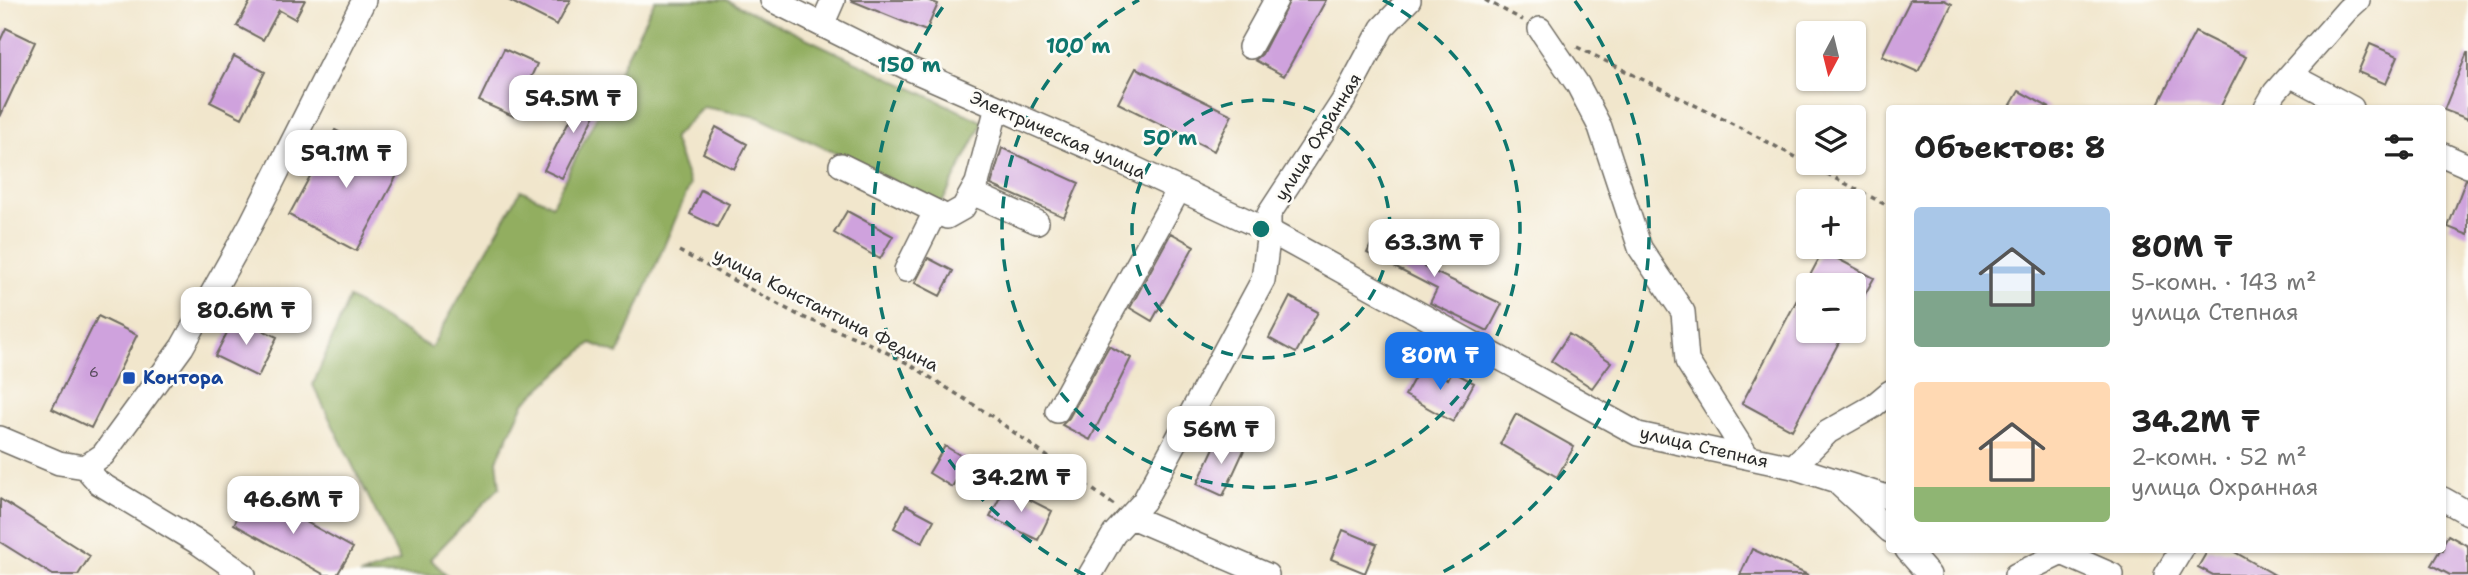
<!DOCTYPE html>
<html lang="ru">
<meta charset="utf-8">
<style>
:root{--surface:#fff;--page:#f6f6f6;--text:#222;--muted:#767676;--accent:#1a73e8}
body{margin:0;font-family:"Shantell Sans",sans-serif;background:var(--page);color:var(--text);height:100vh;display:flex;flex-direction:column;font-size:26px;white-space:nowrap}
*{box-sizing:border-box;margin:0}
p{font-size:23px;color:var(--muted)}
.icon{flex:none;width:38px;height:38px;fill:none;stroke:currentColor;stroke-width:2;stroke-linecap:round;stroke-linejoin:round}
.map{position:relative;flex:1;overflow:hidden}
.drawer{position:absolute;left:1886px;top:105px;width:560px;height:448px;display:flex;flex-direction:column;background:var(--surface);border-radius:7px;box-shadow:0 2px 5px #0004}
.drawer>*{flex:none}
.needle{width:46px;rotate:187deg}
.controls{position:absolute;left:1796px;top:21px;display:grid;gap:14px}
.controls a{display:grid;place-items:center;width:70px;height:70px;border-radius:7px;background:var(--surface);box-shadow:0 2px 5px #0004;font-size:35px}
.price{position:absolute;translate:-50% -60px;padding:0 16px;border-radius:14px;background:#fff;color:#222;font-size:23px;line-height:46px;filter:drop-shadow(0 2px 4px #0008)}
.price::after{content:'';position:absolute;left:50%;top:42px;width:21px;height:16px;margin-left:-10px;background:inherit;clip-path:polygon(0 0,100% 0,50% 100%)}
.price.on{background:var(--accent);color:#fff}
ul{padding:0;list-style:none}
li{display:flex;align-items:center;gap:21px;height:175px;padding:0 28px}
li span{display:grid;place-items:center;flex:none;width:196px;height:140px;border-radius:7px;color:#555}
li>.icon{margin-inline-start:auto}
span .icon{width:84px;height:84px;fill:#fffc;stroke-width:1}
li b{font-size:30px}
h2{display:flex;justify-content:space-between;align-items:center;height:84px;padding:0 28px;font-size:30px}
.map>svg:first-child{display:block}
.forest{fill:#92ae61;stroke:#5e6c46;stroke-width:2}
.building{fill:#cfa2dd}
.lines{fill:none;stroke-linecap:round;stroke-linejoin:round}
.minor-casing{stroke:#706c63;stroke-width:26}
.path{stroke:#706c63;stroke-width:3.5;stroke-dasharray:5 5;stroke-linecap:butt}
.minor{stroke:#fff;stroke-width:23}
.ring{fill:none;stroke:#0f766e;stroke-width:3.5;stroke-dasharray:12 9}
.transit-dot{fill:#1a4fb4;stroke:#fdfcf7;stroke-width:2.5}
.labels{text-anchor:middle;stroke-width:5;stroke-linejoin:round;paint-order:stroke}
.number-label{font-size:14px;fill:#544958}
.street-label{font-size:18px;fill:#2b2b2b;stroke:#fdfcf7}
.transit-label{font-size:18px;font-weight:bold;fill:#164399;stroke:#fdfcf7;text-anchor:start}
.centre{fill:#0f766e;stroke:#fdfcf7;stroke-width:3.5}
.ring-label{font-size:21px;text-anchor:middle;font-weight:bold;fill:#0f766e;stroke:#fdfcf7;stroke-width:5;stroke-linejoin:round;paint-order:stroke}
</style>
<div class="map">
<svg width="2468" height="575" viewBox="0 0 2468 575">
<rect width="100%" height="100%" fill="#fdfcf7"/>
<filter id="ink" filterUnits="userSpaceOnUse"><feTurbulence type="fractalNoise" baseFrequency=".0143" numOctaves="2"/><feDisplacementMap in="SourceGraphic" scale="14" xChannelSelector="R" yChannelSelector="G"/><feConvolveMatrix kernelMatrix="1 2 1 2 8 2 1 2 1" color-interpolation-filters="sRGB"/></filter>
<filter id="wash" filterUnits="userSpaceOnUse"><feTurbulence type="fractalNoise" baseFrequency=".00686" numOctaves="4" result="noise"/><feDisplacementMap in="SourceGraphic" scale="28" xChannelSelector="R" yChannelSelector="G"/><feGaussianBlur stdDeviation="1.57" result="paint"/><feColorMatrix in="noise" values="0 0 0 0 0 0 0 0 0 0 0 0 0 0 0 0 0 1.4 0 .05"/><feComposite in="paint" operator="in"/></filter>
<g filter="url(#wash)">
<rect width="100%" height="100%" fill="#f1e6cc"/>
<path class="forest" d="M655,0H726L983,122L941,205L846,158L758,117L703,107L673,138L690,185L618,354L591,343L524,403L497,460L500,487L430,559L447,575H360L400,561L313,385L349,298L431,348L521,190L552,205Z"/>
<g id="blocks">
<path class="building" d="M251,0H305L295,19L279,10L263,40L237,26Z
M508,0H570L557,25Z
M850,0H928L938,4L926,31Z
M1290,0H1326L1284,76L1255,60L1262,54Z
M1910,0H1944L1952,4L1918,72L1882,56Z
M6,28L35,42L0,117V41Z
M2195,32L2246,57L2220,108H2156Z
M2370,44L2398,56L2386,84L2358,72Z
M504,49L537,64L513,116L479,101Z
M2467,53H2468V119L2444,110Z
M234,56L265,72L242,118L210,102Z
M1136,68L1232,115L1214,151L1118,103Z
M584,91L602,100L563,179L544,170Z
M2019,91L2050,108H2009Z
M716,127L747,144L734,169L703,153Z
M335,130L402,166L356,251L289,215Z
M1002,148L1079,183L1064,217L991,185Z
M2466,179L2468,180V235L2448,227Z
M701,190L729,204L717,227L690,214Z
M847,211L893,236L880,259L834,233Z
M1380,225L1431,252L1424,267L1502,304L1488,331L1430,303L1437,289L1367,253Z
M1171,233L1194,246L1152,321L1130,308Z
M1823,251L1874,278L1853,316V285H1808V331H1845L1792,430L1742,403Z
M928,258L953,271L940,296L915,283Z
M1290,297L1318,312L1296,353L1269,338Z
M98,316L137,335L91,428L52,409Z
M235,317L277,337L258,377L215,356Z
M1569,334L1611,362L1592,388L1551,361Z
M1109,346L1131,358L1090,440L1062,425L1069,418Z
M1422,364L1448,379L1452,371L1474,383L1453,422L1405,395Z
M1516,414L1574,447L1557,477L1500,444Z
M1219,437L1245,448L1223,496L1197,484Z
M945,446L968,460L952,487L929,473Z
M1005,487L1052,511L1038,540L990,517Z
M252,492L353,548L337,575H325L234,524Z
M0,499L90,556L78,575H53L0,542Z
M906,505L934,520L922,543L894,528Z
M1343,530L1377,544L1365,573L1331,559Z
M2448,535L2468,546V575H2450L2431,565L2440,550H2443V544Z
M1752,549L1808,575H1740Z
M2208,550H2231L2275,575H2213L2198,567Z"/>
</g>
</g>
<g filter="url(#ink)">
<use href="#blocks" fill-opacity="0" stroke="#706c63" stroke-width="2"/>
<g class="lines">
<defs>
<path id="minor" d="M772,0L910,69L1093,149L1269,231L1638,434L1793,467L1890,498
M822,25L833,0
M1540,29L1578,85L1600,127L1640,248L1683,312L1687,361L1747,456
M1250,47L1276,0
M2290,75L2352,108
M2266,108L2275,92L2347,10L2358,0
M2443,155L2468,166
M841,165L947,217L963,208L977,183L997,107
M972,193L1037,222
M906,270L935,212
M1057,411L1178,191
M0,438L59,463L85,467
M85,467L103,455L182,347L251,224L364,0
M85,467L99,483L197,542L244,575
M1793,467L1828,432L1872,407L1890,392
M1841,486L1890,531
M2443,499L2468,513
M1131,517L1267,575
M1907,550L1929,575
M2055,550L2112,575
M1090,575L1114,534L1144,501L1263,280L1269,231V214L1343,101L1382,28L1409,0
M2016,575L2064,552
M2166,575L2181,550"/>
</defs>
<use href="#minor" class="minor-casing"/>
<path class="path" d="M1485,0L1523,20
M1577,47L1739,127L1890,207
M679,251L800,316L864,341L909,364L990,415L1114,505"/>
<use href="#minor" class="minor"/>
</g>
</g>
<g class="ring">
<circle cx="1261" cy="229" r="129"/>
<path d="M1383 0A259 259 0 1 1 1139 0"/>
<path d="M1085 575A388 388 0 0 1 947 1M1575 1A388 388 0 0 1 1437 575"/>
</g>
<rect class="transit-dot" x="122" y="371" width="14" height="14" rx="3.5"/>
<g class="labels">
<g class="number-label">
<text x="94" y="377">6</text>
</g>
<g class="street-label">
<text transform="translate(1058 135) rotate(24)" y="6">Электрическая улица</text>
<text transform="translate(1318 137) rotate(-58)" y="6">улица Охранная</text>
<text transform="translate(826 310) rotate(27)" y="6">улица Константина Федина</text>
<text transform="translate(1704 447) rotate(13)" y="6">улица Степная</text>
</g>
<g class="transit-label">
<text x="143" y="384">Контора</text>
</g>
</g>
<circle cx="1261" cy="229" r="10" class="centre"/>
<g class="ring-label">
<text x="1078" y="53">100 m</text>
<text x="909" y="72">150 m</text>
<text x="1170" y="145">50 m</text>
</g>
</svg>
<div class="controls">
<a><svg class="needle" viewBox="-14 -14 28 28"><path d="M0-13l5 13h-10z" fill="#e53935"/><path d="M0 13l5-13h-10z" fill="#767676"/></svg></a>
<a><svg class="icon" aria-label="layers" viewBox="0 0 24 24"><path d="M12 4l9 5-9 5-9-5zM3 14l9 5 9-5"/></svg></a>
<a>+</a>
<a>−</a>
</div>
<b class="price" style="left:573px;top:135px">54.5M ₸</b>
<b class="price" style="left:346px;top:190px">59.1M ₸</b>
<b class="price" style="left:1434px;top:279px">63.3M ₸</b>
<b class="price" style="left:246px;top:347px">80.6M ₸</b>
<b class="price on" style="left:1440px;top:392px">80M ₸</b>
<b class="price" style="left:1221px;top:466px">56M ₸</b>
<b class="price" style="left:1021px;top:514px">34.2M ₸</b>
<b class="price" style="left:293px;top:536px">46.6M ₸</b>
<section class="drawer">
<h2>Объектов: 8<svg class="icon" aria-label="filters" viewBox="0 0 24 24"><path d="M4 7h16M4 17h16"/><circle cx="9" cy="7" r="2"/><circle cx="15" cy="17" r="2"/></svg></h2>
<ul>
<li><span style="background:linear-gradient(#a9c7e8 60%,#7fa58c 0)"><svg class="icon" aria-label="home" viewBox="0 0 24 24"><path d="M3 11l9-7 9 7M6 9v11h12V9"/></svg></span><div><b>80M ₸</b><p>5-комн. · 143 m²</p><p>улица Степная</p></div></li>
<li><span style="background:linear-gradient(#ffd9b3 75%,#8fb573 0)"><svg class="icon" aria-label="home" viewBox="0 0 24 24"><path d="M3 11l9-7 9 7M6 9v11h12V9"/></svg></span><div><b>34.2M ₸</b><p>2-комн. · 52 m²</p><p>улица Охранная</p></div></li>
</ul>
</section>
</div>
